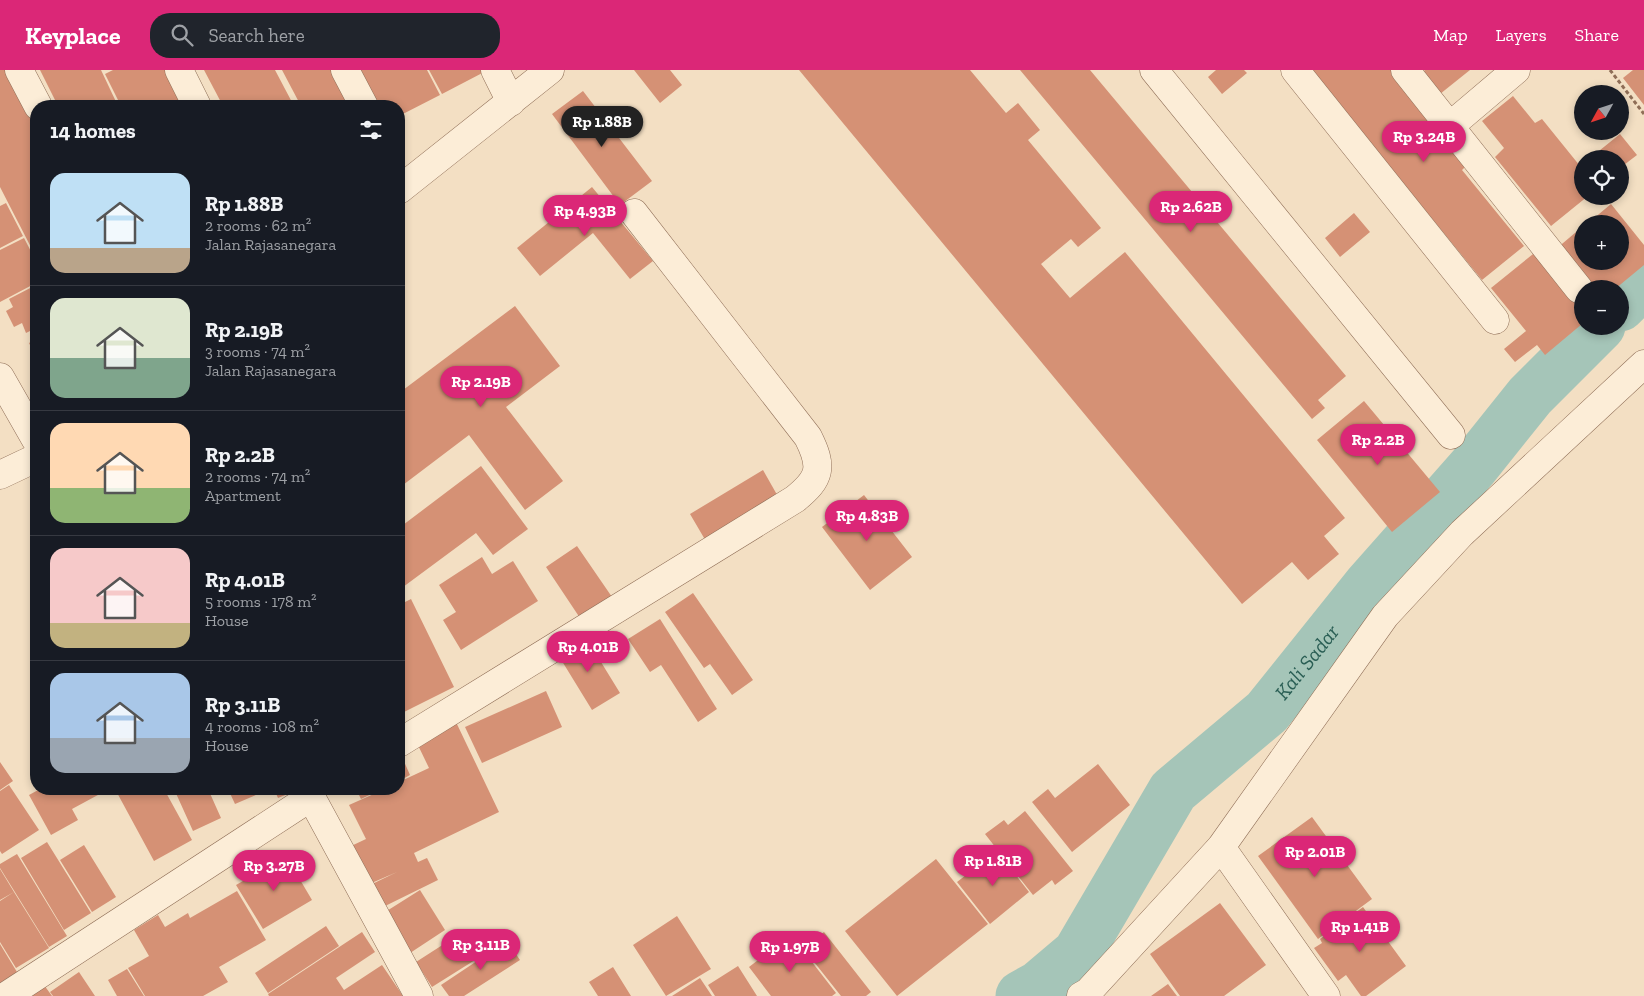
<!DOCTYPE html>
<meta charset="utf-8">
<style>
:root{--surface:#171b24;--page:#20242c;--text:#f1f3f6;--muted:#9ea1a6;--line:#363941;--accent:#db2777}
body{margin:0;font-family:"Zilla Slab",serif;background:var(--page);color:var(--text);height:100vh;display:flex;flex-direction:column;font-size:19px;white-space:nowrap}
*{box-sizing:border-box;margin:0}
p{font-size:16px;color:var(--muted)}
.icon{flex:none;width:28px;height:28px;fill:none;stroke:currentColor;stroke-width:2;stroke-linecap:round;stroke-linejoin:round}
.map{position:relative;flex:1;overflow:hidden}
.panel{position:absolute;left:30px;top:30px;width:375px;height:695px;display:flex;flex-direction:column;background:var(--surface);border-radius:20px;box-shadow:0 2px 8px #0003}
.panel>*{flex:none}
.needle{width:32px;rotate:230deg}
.controls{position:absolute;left:1574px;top:15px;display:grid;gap:10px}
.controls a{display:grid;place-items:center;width:55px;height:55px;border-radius:50%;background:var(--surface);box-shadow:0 2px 8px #0003;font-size:25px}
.price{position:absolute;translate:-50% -42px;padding:0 11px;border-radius:18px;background:var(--accent);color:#fff;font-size:16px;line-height:32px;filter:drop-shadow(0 1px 2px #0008)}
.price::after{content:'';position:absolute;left:50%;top:30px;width:15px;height:11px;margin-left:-8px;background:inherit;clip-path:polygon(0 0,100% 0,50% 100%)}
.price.current{background:#222;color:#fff}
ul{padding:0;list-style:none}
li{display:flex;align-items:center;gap:15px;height:125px;padding:0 20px}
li+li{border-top:1px solid var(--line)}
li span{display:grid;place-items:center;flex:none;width:140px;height:100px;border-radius:15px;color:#555}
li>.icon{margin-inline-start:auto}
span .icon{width:60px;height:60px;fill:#fffc;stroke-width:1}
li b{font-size:21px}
h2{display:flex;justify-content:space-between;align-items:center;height:60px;padding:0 20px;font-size:21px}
header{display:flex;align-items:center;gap:30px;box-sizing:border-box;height:70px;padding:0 25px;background:var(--accent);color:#fff}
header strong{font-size:24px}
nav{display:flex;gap:28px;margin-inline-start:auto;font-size:18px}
.search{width:350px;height:45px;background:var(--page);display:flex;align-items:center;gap:12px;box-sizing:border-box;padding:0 18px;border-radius:20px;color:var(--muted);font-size:19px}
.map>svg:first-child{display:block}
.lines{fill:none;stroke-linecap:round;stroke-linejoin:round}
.river{stroke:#a5c5b8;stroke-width:51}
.building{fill:#d59175}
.minor-casing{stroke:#8f6e57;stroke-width:29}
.path{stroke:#8f6e57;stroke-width:3;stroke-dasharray:4 2.5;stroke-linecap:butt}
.minor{stroke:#fcedd7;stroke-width:28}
.labels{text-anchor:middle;stroke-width:4;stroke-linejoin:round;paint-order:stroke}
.water-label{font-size:21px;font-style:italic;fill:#2b5f55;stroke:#f9ead4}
</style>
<header>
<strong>Keyplace</strong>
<div class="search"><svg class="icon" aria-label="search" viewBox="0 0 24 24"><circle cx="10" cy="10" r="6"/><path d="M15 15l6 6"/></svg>Search here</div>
<nav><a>Map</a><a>Layers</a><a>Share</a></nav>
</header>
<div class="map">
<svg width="1644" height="926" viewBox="0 0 1644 926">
<rect width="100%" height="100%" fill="#f3dfc3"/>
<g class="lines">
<g class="river">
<path d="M1620,236L1644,213"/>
<path id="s1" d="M1021,926L1039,916L1078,883L1173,721L1267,642L1368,516L1474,396L1530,326L1600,256"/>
</g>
</g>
<path class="building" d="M0,0H8L36,55V187L0,117Z
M40,0H101L118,36H58Z
M113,0H173L190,36H121L105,4Z
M204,0H275L294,36H223Z
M282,0H337L355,36H301Z
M354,0H427L440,25L399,46V36H373Z
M429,0H488L442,24Z
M634,0H670L682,15L660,33Z
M799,0H970L1006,43L1018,33L1040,60L1028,70L1101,158L1078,177L1071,169L1041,194L1070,228L1125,182L1345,448L1324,466L1339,484L1308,510L1292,492L1242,534Z
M1020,0H1090L1346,306L1318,330L1325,338L1312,349Z
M1216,0H1244L1247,3L1222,24L1208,7Z
M1311,0H1392L1468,94L1462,100L1524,176L1482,210Z
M1425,0H1470L1440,24L1422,3Z
M1633,0H1644V35L1623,8Z
M583,21L652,111L620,135L552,44Z
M1513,26L1535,53L1542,49L1580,96L1582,94V126H1588L1551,156L1495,87L1504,78L1482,51Z
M1620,64L1637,85L1620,98V89H1589Z
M592,117L653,191L630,209L593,163L540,206L517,178Z
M6,133L23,166L0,178V136Z
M1611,134L1644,175V195L1615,219H1588L1556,179L1582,157V191H1620V154H1587Z
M1354,143L1370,162L1340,187L1325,168Z
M24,168L36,191V213L0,232V180Z
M1538,180L1582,235V254L1545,285L1537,275L1515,292L1504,279L1526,261L1491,218Z
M36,215V258L26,263L22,253L14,257L6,241L13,237L9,229Z
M515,236L560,296L506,337L563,411L525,440L469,365L399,418V323Z
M36,269V287L29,273Z
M1364,331L1440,422L1392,462L1317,370Z
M481,396L528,459L493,485L476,463L399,520V458Z
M763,400L780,430L707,473L690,444Z
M864,425L912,487L870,520L822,457Z
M577,476L612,527L580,548L546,497Z
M482,487L492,504L513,491L538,531L461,580L443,550L456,542L439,515Z
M693,523L753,610L732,625L710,594L704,598L665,542Z
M411,529L454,617L404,642L399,631V535Z
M660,549L717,639L698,652L661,595L650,602L628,569Z
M585,566L620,623L592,640L557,583Z
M546,621L562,657L482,693L465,657Z
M455,650L499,742L414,783L418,792L427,788L438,810L379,839L368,816L397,802L367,815L349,777L366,769L349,735L385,719H399V712L429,698L415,669Z
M402,687L410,705L399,711V688Z
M0,692L13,711L0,720Z
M1098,694L1130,735L1072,782L1032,732L1048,719L1055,728Z
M9,715L39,760L2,784L0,781V721Z
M40,719H109L72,739L78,750L51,765L29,725Z
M115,719H164L192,770L154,791Z
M174,719H208L221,748L193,761Z
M228,719H270L235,734Z
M274,719H300L278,728Z
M356,719H382L361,729Z
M1025,741L1073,801L1055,815L1052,810L1033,825L985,764L1004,750L1008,755Z
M1312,747L1372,829L1318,869L1258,786Z
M47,772L91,843L64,860L21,788Z
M84,775L116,827L92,842L60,790Z
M997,781L1029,822L990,854L957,812Z
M17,784L67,866L49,877L0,798V794Z
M286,786L312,830L263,859L236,815Z
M936,789L988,854L897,926L845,861Z
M0,799L14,822L0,830Z
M420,820L445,860L407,885L382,844Z
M237,821L266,870L219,897L228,912L203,926H145L128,898L149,886L134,860L158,845L165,857L188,843L190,848Z
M14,822L49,878L16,898L0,872V831Z
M1220,833L1266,895L1224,926H1180L1150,884Z
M1363,837L1406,896L1366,926H1361L1346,905L1338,911L1314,878L1322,873L1320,869Z
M677,846L711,899L666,926L633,875Z
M326,856L339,876L268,923L255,903Z
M362,862L375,882L336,908L344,920L382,895L403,926H269L268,924Z
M824,862L871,922L866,926H841L803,878Z
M458,865L475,890L432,917L416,892Z
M791,865L836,923L832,926H771L749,897Z
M507,871L520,890L464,926H449L441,915Z
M0,874L17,902L0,913Z
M738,896L757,926H715L708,915Z
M613,897L631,926H598L589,912Z
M127,899L144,926H117L108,910Z
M79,902L95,926H53L50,922Z
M700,908L712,926H672Z
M1168,914L1177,926H1151Z
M44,915L52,926H28Z"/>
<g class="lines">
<defs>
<path id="minor" d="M19,0L38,36
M179,0L197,36
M345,0L364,36
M495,0L511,32
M1154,0L1451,365
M1295,0L1495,250
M1405,0L1579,219
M1450,56L1516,0
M399,120L550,0
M0,307L36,370
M0,405L36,388
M399,673L795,429C821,408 823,397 808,367L634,143
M1221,777L1326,926
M6,926L311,727L419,926
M1081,926L1088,922L1221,777L1385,546L1462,463L1644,294"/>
</defs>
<use href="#minor" class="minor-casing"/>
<path class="path" d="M1610,0L1644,44"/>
<use href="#minor" class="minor"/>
</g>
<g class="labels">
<g class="water-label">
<text dy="7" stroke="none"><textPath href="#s1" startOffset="446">Kali Sadar</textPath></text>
</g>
</g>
</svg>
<div class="controls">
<a><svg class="needle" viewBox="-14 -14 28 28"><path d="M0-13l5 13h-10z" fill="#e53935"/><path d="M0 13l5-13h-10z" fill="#9ea1a6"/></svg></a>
<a><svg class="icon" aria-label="locate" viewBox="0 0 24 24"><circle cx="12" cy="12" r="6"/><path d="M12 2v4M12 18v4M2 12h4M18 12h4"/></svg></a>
<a>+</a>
<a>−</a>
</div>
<b class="price current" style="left:602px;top:78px">Rp 1.88B</b>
<b class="price" style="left:1424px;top:93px">Rp 3.24B</b>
<b class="price" style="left:1191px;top:163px">Rp 2.62B</b>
<b class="price" style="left:585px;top:167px">Rp 4.93B</b>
<b class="price" style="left:481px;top:338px">Rp 2.19B</b>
<b class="price" style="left:1378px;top:396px">Rp 2.2B</b>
<b class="price" style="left:867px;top:472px">Rp 4.83B</b>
<b class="price" style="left:588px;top:603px">Rp 4.01B</b>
<b class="price" style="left:1315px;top:808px">Rp 2.01B</b>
<b class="price" style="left:993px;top:817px">Rp 1.81B</b>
<b class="price" style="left:274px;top:822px">Rp 3.27B</b>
<b class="price" style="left:1360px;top:883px">Rp 1.41B</b>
<b class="price" style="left:481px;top:901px">Rp 3.11B</b>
<b class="price" style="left:790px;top:903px">Rp 1.97B</b>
<section class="panel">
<h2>14 homes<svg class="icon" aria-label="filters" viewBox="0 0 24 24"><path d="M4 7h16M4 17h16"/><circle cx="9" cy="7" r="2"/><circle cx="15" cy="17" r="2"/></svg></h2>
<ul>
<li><span style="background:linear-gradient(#bfe0f5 75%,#b9a48a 0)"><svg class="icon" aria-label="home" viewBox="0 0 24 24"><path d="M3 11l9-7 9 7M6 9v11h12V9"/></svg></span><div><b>Rp 1.88B</b><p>2 rooms · 62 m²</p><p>Jalan Rajasanegara</p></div></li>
<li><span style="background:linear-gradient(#dfe7d0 60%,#7fa58c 0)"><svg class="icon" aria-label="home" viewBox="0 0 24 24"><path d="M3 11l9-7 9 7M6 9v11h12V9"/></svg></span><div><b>Rp 2.19B</b><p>3 rooms · 74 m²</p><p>Jalan Rajasanegara</p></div></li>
<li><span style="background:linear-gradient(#ffd9b3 65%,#8fb573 0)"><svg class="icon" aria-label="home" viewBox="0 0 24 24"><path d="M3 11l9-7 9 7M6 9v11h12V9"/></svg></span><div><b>Rp 2.2B</b><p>2 rooms · 74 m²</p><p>Apartment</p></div></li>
<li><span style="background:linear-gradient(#f6c9c9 75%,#c2b280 0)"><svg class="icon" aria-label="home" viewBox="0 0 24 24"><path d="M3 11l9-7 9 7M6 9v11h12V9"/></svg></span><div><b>Rp 4.01B</b><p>5 rooms · 178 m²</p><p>House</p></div></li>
<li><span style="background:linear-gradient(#a9c7e8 65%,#9aa5b1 0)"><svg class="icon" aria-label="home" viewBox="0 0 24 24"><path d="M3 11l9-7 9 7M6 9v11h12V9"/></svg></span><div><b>Rp 3.11B</b><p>4 rooms · 108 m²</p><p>House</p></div></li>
</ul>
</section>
</div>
